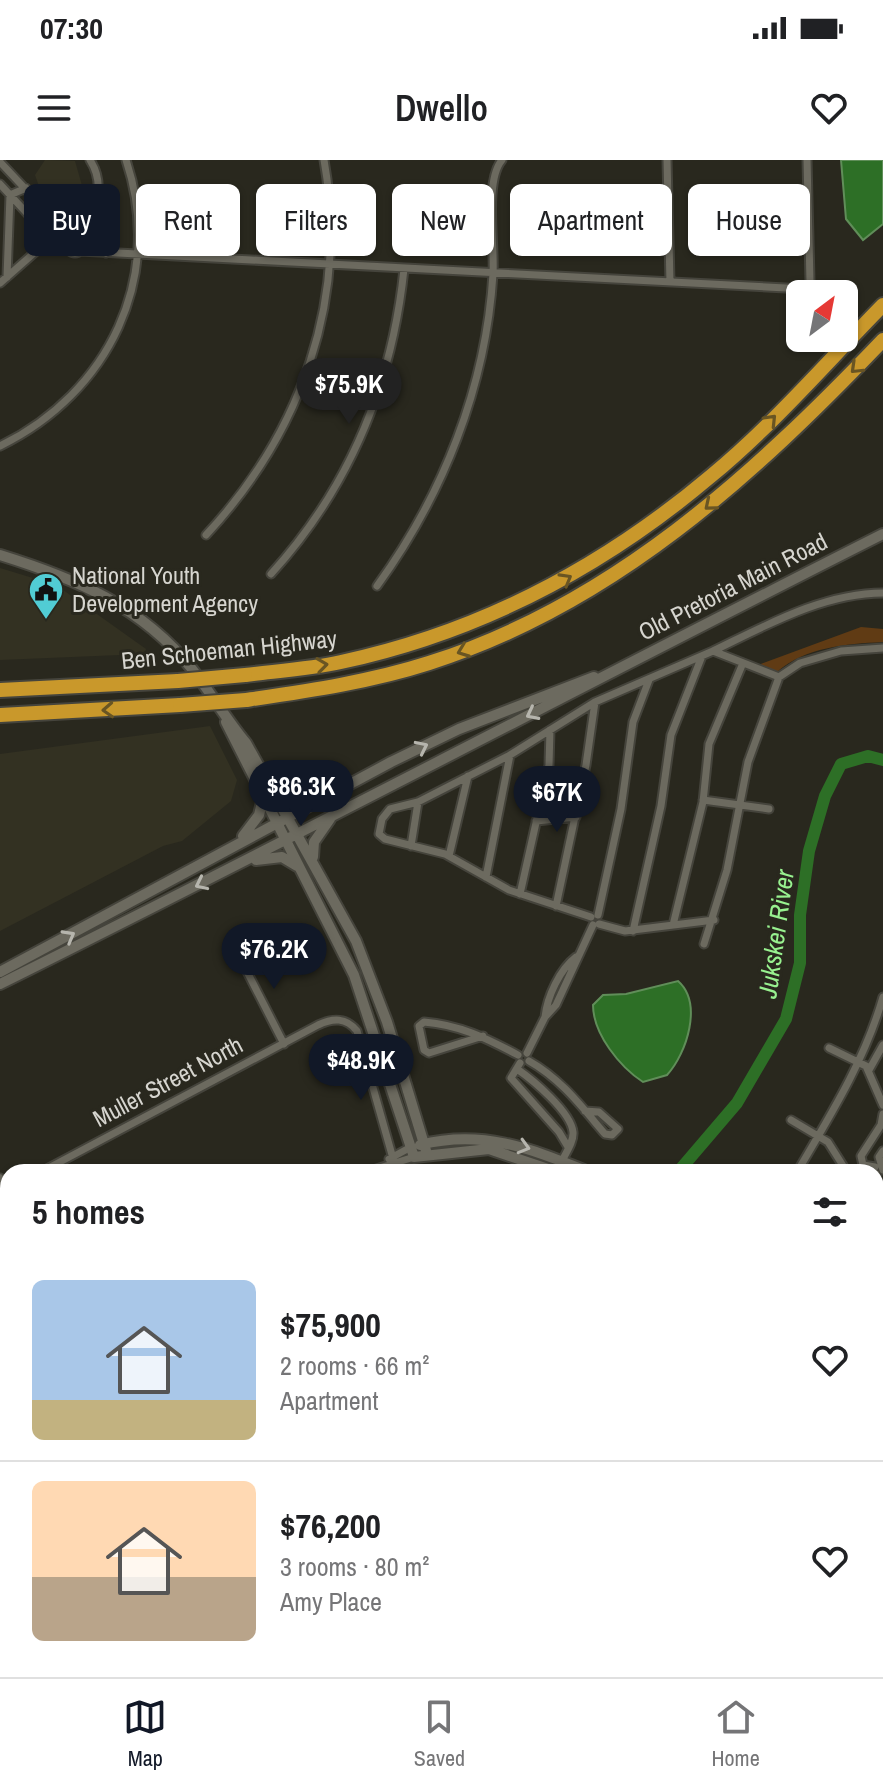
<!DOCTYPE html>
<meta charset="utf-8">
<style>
:root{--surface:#fff;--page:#f2f2f2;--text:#202124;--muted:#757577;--line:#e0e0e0;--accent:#111827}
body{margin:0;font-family:"Archivo Narrow",sans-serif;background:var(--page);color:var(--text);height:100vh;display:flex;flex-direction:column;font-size:30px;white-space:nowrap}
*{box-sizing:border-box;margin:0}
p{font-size:26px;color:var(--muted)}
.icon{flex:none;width:44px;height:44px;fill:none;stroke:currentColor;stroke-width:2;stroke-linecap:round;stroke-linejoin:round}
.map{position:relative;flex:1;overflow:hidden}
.side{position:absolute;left:0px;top:1004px;width:884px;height:514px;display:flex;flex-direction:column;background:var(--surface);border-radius:24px 24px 0 0;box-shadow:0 2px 6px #0004}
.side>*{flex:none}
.guide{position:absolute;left:24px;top:24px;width:836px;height:72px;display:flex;gap:16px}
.needle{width:52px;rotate:32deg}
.fabs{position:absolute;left:786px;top:120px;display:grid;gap:16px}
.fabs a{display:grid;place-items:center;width:72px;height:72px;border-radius:12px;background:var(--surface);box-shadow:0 2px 6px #0004;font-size:40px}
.price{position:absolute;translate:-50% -68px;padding:0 18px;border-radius:28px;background:var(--accent);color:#fff;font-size:26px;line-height:52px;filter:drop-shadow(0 2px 4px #0008)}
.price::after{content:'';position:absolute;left:50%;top:48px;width:24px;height:18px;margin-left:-12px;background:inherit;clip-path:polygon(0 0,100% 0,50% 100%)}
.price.selected{background:#222;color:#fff}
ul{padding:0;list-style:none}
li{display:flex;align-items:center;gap:24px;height:200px;padding:0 32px}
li+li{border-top:2px solid var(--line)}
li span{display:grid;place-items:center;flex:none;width:224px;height:160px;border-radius:12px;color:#555}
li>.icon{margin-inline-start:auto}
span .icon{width:96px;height:96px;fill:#fffc;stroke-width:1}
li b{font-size:34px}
h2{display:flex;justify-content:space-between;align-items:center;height:96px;padding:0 32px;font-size:34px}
.chip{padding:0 28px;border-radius:12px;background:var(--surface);box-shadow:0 2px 6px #0004;font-size:28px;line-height:72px}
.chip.selected{background:var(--accent);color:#fff}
.status{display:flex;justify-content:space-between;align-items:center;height:56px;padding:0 40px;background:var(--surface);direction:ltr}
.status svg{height:22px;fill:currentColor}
header{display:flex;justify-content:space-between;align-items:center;height:104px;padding:0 32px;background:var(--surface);font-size:36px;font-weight:600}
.tab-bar{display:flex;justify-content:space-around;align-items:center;height:112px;border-top:2px solid var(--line);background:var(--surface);font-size:22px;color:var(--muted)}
.tab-bar a{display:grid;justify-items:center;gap:4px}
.tab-bar .selected{color:var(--accent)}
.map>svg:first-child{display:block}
.built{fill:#333122}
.green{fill:#603b14}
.water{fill:#2d6f26;stroke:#608e59;stroke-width:2}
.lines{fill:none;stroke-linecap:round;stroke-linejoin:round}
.stream{stroke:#608e59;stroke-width:2}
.river{stroke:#2d6f26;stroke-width:12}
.street-casing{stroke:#45443c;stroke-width:11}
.secondary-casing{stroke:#45443c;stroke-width:14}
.highway-casing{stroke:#45443c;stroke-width:18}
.street{stroke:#6c6a5f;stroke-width:7}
.secondary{stroke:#6c6a5f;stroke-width:10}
.highway{stroke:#c9982b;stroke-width:14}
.highway-bridge-casing{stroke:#45443c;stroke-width:18;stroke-linecap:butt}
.highway-bridge{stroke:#c9982b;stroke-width:14}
.oneway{stroke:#695523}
.oneway2{stroke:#b6b5ad}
.labels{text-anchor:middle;stroke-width:6;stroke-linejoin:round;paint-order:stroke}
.poi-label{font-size:24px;fill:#d6d5cf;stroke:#29281e;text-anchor:start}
.street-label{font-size:24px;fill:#d6d5cf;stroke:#29281e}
.water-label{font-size:26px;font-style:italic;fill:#98f18f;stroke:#29281e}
</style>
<div class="status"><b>07:30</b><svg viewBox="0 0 49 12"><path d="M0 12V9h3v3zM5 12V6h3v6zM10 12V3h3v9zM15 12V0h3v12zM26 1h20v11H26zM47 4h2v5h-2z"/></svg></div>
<header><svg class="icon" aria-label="menu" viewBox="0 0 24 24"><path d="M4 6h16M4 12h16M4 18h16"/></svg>Dwello<svg class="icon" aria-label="heart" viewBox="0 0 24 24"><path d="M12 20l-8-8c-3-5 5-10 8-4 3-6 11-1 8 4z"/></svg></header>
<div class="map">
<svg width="883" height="1517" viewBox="0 0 883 1517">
<rect width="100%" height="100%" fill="#29281e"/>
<path class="built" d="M45,0L75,1L83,29L76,53L43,38L35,15Z
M0,408L56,425L146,489L144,494L0,500Z
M210,566L237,620L231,641L182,681L163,686L0,771V594Z"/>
<path class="green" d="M861,467L883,469V482C845,484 806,487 777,512L758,505Z"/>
<path class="water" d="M841,0H883V64L863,80L846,59Z
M678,821C703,843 687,893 667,915L643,922C620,907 593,874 593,845L603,835L626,834Z"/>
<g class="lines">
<path class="stream" d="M791,1510L794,1517"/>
<path class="river" d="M678,1012L737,943L786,859L800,803V755L809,691L825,636L841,604L868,596L883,600
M0,1328L8,1341"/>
<defs>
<path id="street" d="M667,0L670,122
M0,2L61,67L75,77
M0,24L60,89L68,88
M67 85a8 8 0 1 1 16 0a8 8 0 1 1-16 0Z
M80,79C95,54 107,26 90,0
M82,81L106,93
M80,91L805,129L810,121L807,0
M7,117L10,35L26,28
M0,123L50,79
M0,286C109,233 165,117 126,0
M206,375C301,273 349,140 324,0
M271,414C350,327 392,224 404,109
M377,426C443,335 486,227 493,114C495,86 484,21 502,0
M713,491C765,466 823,433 883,433
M703,640L769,649
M536,661L576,657
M411,686L418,642
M449,696L468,616
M486,717L510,595
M520,734L549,605L550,570
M556,746L586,605L595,542
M598,755L621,649L633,562L649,520
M591,757L509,730L445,694L385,679L379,674L382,659L390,649L418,642L510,595L595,542L713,491L779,517
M599,764L625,771L714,760
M673,765L703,642L709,584L743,503
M633,771L661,646L671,575L702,496
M704,784L727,710L748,602L779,517L800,503L841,491L883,488
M237,792L284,884
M545,857C547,837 560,809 576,797
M483,876L429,893L424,890L419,866L424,862C460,865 486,878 518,895
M829,888L866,906L883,945
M527,893L545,857L556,845L593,765
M529,901C561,919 581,946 605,974L612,975L618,969L599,952L585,951
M520,903L511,918L559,972L568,987
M517,909C533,920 571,952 573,972C574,982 565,994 561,1003
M869,910L883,885
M791,960L828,982L847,1012
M883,991L879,997L883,1010
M389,999L411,987
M875,1007L863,1005L861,996L881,965L883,954
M41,1012L318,865C333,858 346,857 357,871L394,1002
M367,1012L414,997
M797,1012C830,956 865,900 883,837
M876,1014L883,1050
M0,1018L6,1030
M876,1108L883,1085
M0,1118L8,1121
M294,1510L302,1517
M94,1517L99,1510
M169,1517L170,1510
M382,1517L388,1510"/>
<path id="secondary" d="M0,395C74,418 142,446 192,509C211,533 226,559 246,583L356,781L387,862L427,994
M226,562L354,815L414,997L489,989L557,1012
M272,619L292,635L318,639
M243,676L259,655L263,638
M313,697L314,682L330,659
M256,700L282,697L297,706
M0,812L391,602L459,569L594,517
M0,824C296,677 588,523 883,374
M420,985C483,969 531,989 589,1012
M876,1142L883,1144
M876,1156L883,1158"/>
<path id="highway" d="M245,515C277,511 310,509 341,502C481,472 602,408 711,316C773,265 827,202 883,145
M0,530L178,521
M246,540C307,531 370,522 429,503C612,445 753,316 883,180
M0,555L180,545"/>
</defs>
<use href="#street" class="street-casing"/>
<use href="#secondary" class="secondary-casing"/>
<use href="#highway" class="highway-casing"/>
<use href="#street" class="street"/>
<use href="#secondary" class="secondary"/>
<use href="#highway" class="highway"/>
<defs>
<path id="highway-bridge" d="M178,521L245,515
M180,545L246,540"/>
</defs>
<use href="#highway-bridge" class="highway-bridge-casing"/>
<use href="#highway-bridge" class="highway-bridge"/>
</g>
<defs><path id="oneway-chevron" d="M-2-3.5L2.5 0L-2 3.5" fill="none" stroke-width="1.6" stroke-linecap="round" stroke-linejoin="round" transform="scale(2)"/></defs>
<g class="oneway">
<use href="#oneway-chevron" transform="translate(856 208) rotate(136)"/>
<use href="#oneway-chevron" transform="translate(771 260) rotate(-46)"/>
<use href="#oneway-chevron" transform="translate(710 345) rotate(140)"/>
<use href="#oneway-chevron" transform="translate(566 419) rotate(-30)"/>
<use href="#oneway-chevron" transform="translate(463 491) rotate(159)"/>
<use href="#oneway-chevron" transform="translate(322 505) rotate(-8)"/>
<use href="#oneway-chevron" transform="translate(108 550) rotate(177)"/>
</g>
<g class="oneway2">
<use href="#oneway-chevron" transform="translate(532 554) rotate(153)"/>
<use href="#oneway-chevron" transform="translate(422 587) rotate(-26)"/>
<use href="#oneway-chevron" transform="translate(201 724) rotate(154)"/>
<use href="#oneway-chevron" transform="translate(69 776) rotate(-29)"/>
<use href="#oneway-chevron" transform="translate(524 987) rotate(16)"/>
</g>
<defs>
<symbol id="civic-pin" viewBox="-11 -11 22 30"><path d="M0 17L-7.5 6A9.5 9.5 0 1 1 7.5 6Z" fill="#51ccd4" stroke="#29281e"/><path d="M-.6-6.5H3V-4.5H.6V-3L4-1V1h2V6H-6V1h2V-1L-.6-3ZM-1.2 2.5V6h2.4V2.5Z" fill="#111"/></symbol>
</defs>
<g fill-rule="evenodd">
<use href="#civic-pin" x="26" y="410" width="40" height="54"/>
</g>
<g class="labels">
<g class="poi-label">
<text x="72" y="424">National Youth<tspan x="72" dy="28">Development Agency</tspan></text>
</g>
<g class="street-label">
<text transform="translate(733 427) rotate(-27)" y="8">Old Pretoria Main Road</text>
<text transform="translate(229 490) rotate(-6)" y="8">Ben Schoeman Highway</text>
<text transform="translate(168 922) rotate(-28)" y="8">Muller Street North</text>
</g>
<g class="water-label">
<text transform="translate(776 774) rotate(-82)" y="9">Jukskei River</text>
</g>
</g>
</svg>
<div class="fabs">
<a><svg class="needle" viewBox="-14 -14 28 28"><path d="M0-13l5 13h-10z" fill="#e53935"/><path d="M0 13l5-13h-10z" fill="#757577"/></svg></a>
</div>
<b class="price selected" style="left:349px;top:266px">$75.9K</b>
<b class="price" style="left:301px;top:668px">$86.3K</b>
<b class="price" style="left:557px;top:674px">$67K</b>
<b class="price" style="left:274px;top:831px">$76.2K</b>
<b class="price" style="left:361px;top:942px">$48.9K</b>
<div class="guide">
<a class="chip selected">Buy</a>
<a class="chip">Rent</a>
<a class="chip">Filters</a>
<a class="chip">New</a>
<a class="chip">Apartment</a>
<a class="chip">House</a>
</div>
<section class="side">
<h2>5 homes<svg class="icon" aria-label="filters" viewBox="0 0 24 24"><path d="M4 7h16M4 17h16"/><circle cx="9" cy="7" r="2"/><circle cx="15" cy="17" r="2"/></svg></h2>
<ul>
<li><span style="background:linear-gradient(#a9c7e8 75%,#c2b280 0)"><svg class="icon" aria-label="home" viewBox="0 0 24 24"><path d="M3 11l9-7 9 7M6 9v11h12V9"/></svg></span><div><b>$75,900</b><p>2 rooms · 66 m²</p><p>Apartment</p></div><svg class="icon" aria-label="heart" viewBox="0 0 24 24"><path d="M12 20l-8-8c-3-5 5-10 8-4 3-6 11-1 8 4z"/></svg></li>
<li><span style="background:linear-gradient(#ffd9b3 60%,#b9a48a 0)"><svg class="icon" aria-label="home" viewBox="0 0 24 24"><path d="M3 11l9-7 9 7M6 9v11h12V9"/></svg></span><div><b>$76,200</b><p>3 rooms · 80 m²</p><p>Amy Place</p></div><svg class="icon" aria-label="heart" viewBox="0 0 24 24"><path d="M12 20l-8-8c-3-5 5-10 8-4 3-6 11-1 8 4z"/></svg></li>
</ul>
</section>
</div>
<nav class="tab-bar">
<a class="selected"><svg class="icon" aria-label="map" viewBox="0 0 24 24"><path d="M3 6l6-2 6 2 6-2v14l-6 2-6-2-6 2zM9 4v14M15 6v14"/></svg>Map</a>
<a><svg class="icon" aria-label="saved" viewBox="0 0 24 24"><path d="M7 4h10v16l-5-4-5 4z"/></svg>Saved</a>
<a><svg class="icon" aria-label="home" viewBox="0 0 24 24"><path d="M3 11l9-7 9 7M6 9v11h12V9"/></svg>Home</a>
</nav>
